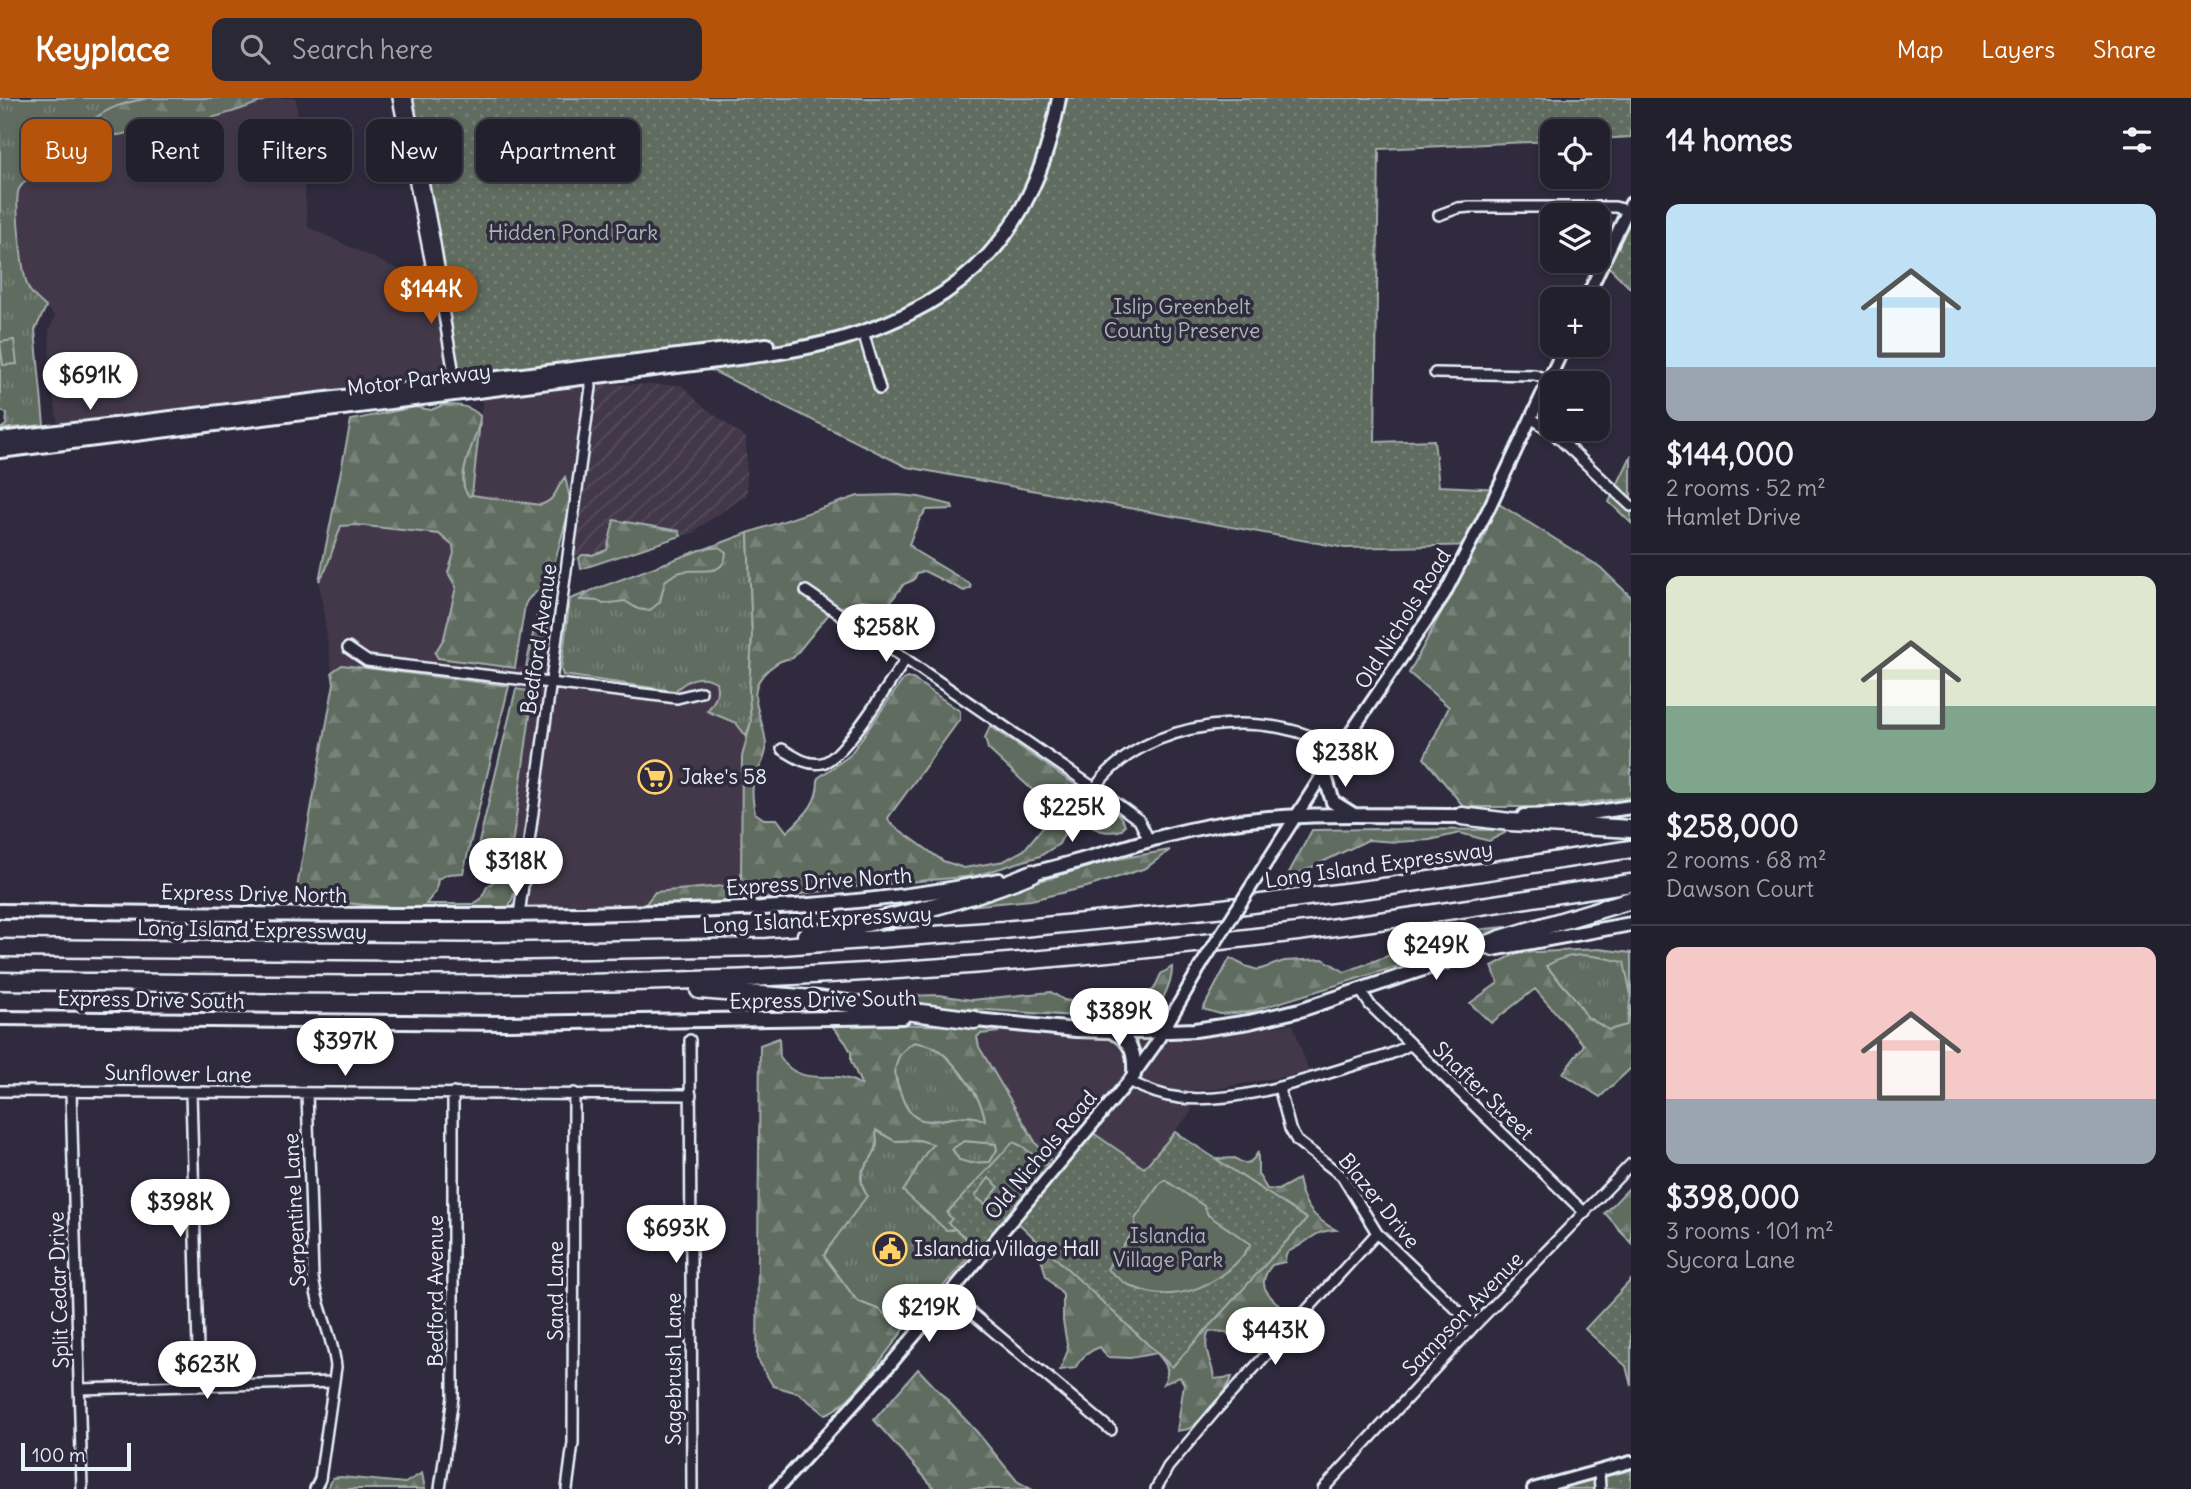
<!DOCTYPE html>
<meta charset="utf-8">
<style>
:root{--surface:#23202e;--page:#2b2836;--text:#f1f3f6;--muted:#a3a3aa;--line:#403e4a;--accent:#b45309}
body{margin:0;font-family:Delius,sans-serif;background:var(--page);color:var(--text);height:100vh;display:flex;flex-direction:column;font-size:26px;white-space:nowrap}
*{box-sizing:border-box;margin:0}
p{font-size:23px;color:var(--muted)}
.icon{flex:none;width:38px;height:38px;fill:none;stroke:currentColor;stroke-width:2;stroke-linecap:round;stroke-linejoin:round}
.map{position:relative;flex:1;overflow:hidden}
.sheet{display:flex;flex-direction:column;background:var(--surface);width:560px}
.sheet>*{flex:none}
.banner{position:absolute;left:21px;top:21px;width:665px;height:63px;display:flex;gap:14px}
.controls{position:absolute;left:1540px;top:21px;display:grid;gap:14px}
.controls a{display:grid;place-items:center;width:70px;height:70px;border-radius:14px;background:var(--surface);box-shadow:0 4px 10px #0003,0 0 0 2px var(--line);font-size:35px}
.scale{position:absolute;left:21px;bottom:18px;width:110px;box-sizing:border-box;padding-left:7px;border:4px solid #e8f1f8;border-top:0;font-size:19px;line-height:24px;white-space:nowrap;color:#e8f1f8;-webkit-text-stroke:5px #2f2a3d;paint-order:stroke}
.price{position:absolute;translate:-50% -60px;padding:0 16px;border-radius:24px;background:#fff;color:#222;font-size:23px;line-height:46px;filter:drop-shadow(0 2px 4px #0008)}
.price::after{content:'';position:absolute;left:50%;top:42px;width:21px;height:16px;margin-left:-10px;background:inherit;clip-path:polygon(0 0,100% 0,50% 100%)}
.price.current{background:var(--accent);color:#fff}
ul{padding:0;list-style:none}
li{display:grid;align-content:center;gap:14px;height:371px;padding:0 35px}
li+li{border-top:2px solid var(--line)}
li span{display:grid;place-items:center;height:217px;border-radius:14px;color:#555}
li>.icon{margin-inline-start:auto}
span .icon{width:126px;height:126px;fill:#fffc;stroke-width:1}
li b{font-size:30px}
h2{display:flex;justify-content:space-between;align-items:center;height:84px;padding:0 35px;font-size:30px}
.pill{padding:0 24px;border-radius:14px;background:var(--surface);box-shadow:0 4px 10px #0003,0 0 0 2px var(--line);font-size:24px;line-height:63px}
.pill.current{background:var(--accent);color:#fff}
header{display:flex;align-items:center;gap:42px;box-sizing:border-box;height:98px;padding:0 35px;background:var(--accent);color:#fff}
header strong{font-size:33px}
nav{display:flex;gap:38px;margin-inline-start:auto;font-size:24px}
.search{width:490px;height:63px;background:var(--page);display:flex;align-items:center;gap:18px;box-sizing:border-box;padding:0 24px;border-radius:14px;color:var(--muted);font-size:26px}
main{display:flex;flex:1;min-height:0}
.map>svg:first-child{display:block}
.built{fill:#433849}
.industrial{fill:url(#industrial-furrows)}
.grass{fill:url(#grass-tufts);stroke:#a4aeac;stroke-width:2}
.forest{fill:url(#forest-firs);stroke:#a4aeac;stroke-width:2;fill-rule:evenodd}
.park{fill:url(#park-dots);stroke:#a4aeac;stroke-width:2}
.garden{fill:#606c61;stroke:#a4aeac;stroke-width:2}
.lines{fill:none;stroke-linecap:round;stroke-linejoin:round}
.minor-casing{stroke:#e8f1f8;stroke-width:14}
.tertiary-casing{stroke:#e8f1f8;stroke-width:16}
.secondary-casing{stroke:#e8f1f8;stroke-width:18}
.motorway-casing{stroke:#e8f1f8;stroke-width:21}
.minor{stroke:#2f2a3d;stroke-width:9}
.tertiary{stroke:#2f2a3d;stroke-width:10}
.secondary{stroke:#2f2a3d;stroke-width:12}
.motorway{stroke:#2f2a3d;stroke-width:16}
.tertiary-bridge-casing{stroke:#e8f1f8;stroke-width:16;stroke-linecap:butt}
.tertiary-bridge{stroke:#2f2a3d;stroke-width:10}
.labels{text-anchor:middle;stroke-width:7;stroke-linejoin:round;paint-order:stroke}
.park-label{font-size:21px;fill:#abb5b4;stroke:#2f2a3d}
.street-label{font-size:21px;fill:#e8f1f8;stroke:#2f2a3d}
.poi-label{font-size:21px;fill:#e8f1f8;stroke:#2f2a3d;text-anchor:start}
</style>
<header>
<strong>Keyplace</strong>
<div class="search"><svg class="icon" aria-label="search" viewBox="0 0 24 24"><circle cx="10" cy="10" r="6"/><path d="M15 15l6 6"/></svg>Search here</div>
<nav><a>Map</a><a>Layers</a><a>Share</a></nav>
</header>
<main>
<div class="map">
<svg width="1631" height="1391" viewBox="0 0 1631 1391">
<defs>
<pattern id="industrial-furrows" width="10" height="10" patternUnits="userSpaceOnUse" patternTransform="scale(1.75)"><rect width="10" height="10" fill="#433849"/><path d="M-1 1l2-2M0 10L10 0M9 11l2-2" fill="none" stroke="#554c5b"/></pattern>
<pattern id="grass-tufts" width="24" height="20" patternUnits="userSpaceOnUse" patternTransform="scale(1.75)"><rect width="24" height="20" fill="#606c61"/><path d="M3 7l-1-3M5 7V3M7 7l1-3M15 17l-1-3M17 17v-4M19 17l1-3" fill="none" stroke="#778178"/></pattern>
<pattern id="forest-firs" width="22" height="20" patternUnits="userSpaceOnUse" patternTransform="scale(1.75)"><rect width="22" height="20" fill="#606c61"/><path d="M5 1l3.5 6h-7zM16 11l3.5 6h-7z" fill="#778178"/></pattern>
<pattern id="park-dots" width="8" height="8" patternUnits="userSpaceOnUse" patternTransform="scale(1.75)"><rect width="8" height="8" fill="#606c61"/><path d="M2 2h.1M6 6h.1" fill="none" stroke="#778178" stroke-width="1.8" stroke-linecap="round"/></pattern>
</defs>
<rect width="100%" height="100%" fill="#2f2a3d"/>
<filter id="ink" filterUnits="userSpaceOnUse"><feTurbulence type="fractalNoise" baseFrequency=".0143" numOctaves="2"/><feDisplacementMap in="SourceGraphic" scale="14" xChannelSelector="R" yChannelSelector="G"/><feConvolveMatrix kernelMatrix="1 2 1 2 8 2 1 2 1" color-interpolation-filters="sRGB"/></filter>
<g filter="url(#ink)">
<path class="built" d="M269,0H296L308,129L433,188L451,281L58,327L50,271L49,232L55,218L28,190L23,167L17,103L18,92L27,82L40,75L53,38L91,33L116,38L134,33L158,32L198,24L248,9Z
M593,286L576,408L571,405L569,391L561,383L557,397L549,405L540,407L472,397L480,318L484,299Z
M356,427L439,436L453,448L454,455L448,475L456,489L444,540L438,548V560L507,569L531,570L537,567L561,571L563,577L675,593L689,582L698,579L708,580L716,584L717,600L708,613L736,625L746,638L742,659L741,781L735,787L655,794L645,807L506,813L515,785L509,757L531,610L528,593L509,588L342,567L332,574L319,483L326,471L340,428Z
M1293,926L1309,974L1215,991L1194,992L1191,1014L1144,1071H1051L1022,1048L967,929L1107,938L1213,936Z"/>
<path class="industrial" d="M593,286L682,287L700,306L746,340L747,397L694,433L700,434L681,438L679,433L614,422L611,425L607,452L592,457H582L580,463H569Z"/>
<path class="grass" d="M0,0H147L94,21L91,33L54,38L57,73C42,75 28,76 19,91C14,101 22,176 28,189C31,197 40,203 46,209L35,232L44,327L0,331L6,327L7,316L0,312Z
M480,323L472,397L469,399L465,396C459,372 472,345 480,323Z
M748,435L752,538L749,593L751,624L746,638L736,625L707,613C715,603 719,597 716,584C700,575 688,581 675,593L563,577L561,571L570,501Z
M1587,856L1625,864L1631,897L1627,927L1609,932L1587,919L1573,898L1546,868L1561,859Z
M914,944C919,945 926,946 931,948C951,957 985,1002 985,1024C958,1004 921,1046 903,1002C899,990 895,982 895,970C896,957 904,951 914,944Z
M875,1032L895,1043L919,1042L934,1046L917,1070L912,1081L951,1132L955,1131L977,1149L935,1198V1194L922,1191C907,1204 909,1217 888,1220L880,1212L857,1203L824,1158L862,1088C859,1068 871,1066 876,1050C878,1044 876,1038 875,1032Z
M964,1043L996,1046L997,1052L990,1064L970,1065L959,1062L952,1050Z"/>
<path class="forest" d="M148,0H269C225,20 182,27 135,33C128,34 121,38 113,37C106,37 98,35 91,33L94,21C113,7 126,5 148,0Z
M443,307C457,307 470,307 480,318C480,339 451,380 469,398L472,397L540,407C557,402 555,391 565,379L571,405L550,481C544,492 529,495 525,507L515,570L438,560L435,555L444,540L456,489L448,475L454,455L453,448L439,436L356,427L341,428L326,471L319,483L351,322L415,309L431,312Z
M899,397L919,399L952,407L953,411L927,412L920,420L909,446L917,454L970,486L971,490L964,493L924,473L917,475L914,482L904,486L889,506L862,502L832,512L793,560C783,561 777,564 769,571C739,596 768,621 766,652C764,664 758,671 754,682C751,692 753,705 755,715L764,721H777L787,734C805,717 819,705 818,680L849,658L903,582L907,580L913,581L960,613V621L888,720L890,725L943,763L964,770L1004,763L1024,752L1047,724C1056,723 1061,726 1065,734L1059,746L1040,758L975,778L863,788L754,802L645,807L655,794L734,787L741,781L742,659L751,624L749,593L752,538L748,435L858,398Z
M1499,406L1600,469L1631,499V699L1559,709H1464L1424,660L1449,609L1409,575Z
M614,422L679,433L681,438L581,471L579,460L582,457H592L607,452Z
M719,449L726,454C725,479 703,471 686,473C677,474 671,478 665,483L660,504L649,513L638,511L625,503L603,506L598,503L580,502L590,493L700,452Z
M538,512L547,513C551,529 545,553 537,567L526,569Z
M342,567L509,588L463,775L448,776L438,781L436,793L426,806H473L481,801L487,789L499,779L513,776C517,791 514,800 506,813C478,806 448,811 419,810C382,809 331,806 296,795L334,585L332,574Z
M516,591L528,593L531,610L512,748C507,765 493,766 478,771L473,769Z
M990,628L1080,690L1075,702L1062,706L1041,700L988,651L985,640Z
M1100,708C1112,710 1120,715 1125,727L1122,732C1105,737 1092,732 1081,719Z
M1375,731L1505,732V735L1489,743L1460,735L1430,742L1396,744L1368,742L1285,782L1312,732Z
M1170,752L1146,770L1087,789L1031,802L947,810L1112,762Z
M1506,829L1428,859L1249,914L1220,916L1203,911L1230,860L1245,868L1258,872L1284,863L1323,861L1345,874L1451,834Z
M1599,851L1631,855V897L1624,864C1595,858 1573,851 1546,868L1573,898L1587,919L1609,932L1627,927L1631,907V970L1600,999L1563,975L1584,947L1535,891L1491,925L1470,905L1498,885L1492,868L1517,855Z
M1172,869C1173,884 1158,915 1145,923L960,910L871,899L939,897L972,902L1051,894L1064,902L1090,906L1144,898L1154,891L1161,876Z
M879,924C919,930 959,924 999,934L980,936L977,939L979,949L1037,1047L1048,1055L1052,1067L1023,1058L956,1125L955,1131L946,1132L903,1093C915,1078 920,1059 933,1046L919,1042L895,1043L876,1032C876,1038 878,1045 876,1050C869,1071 852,1069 867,1098L826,1153L824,1158L857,1203L880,1212L888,1220L902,1217L914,1198L922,1191H933L935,1198C929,1212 916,1218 906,1229C888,1251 852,1308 825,1316L798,1295L773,1288L757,1260L760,947L779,940L780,960C805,994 836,967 862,988L851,963V954L846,945L833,929L840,926ZM914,944C919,945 926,946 931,948C951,957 984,1001 985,1023C957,1006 920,1045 903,1002C900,993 895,984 895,975C896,959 901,953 914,944ZM964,1043L996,1046L997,1052L990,1064L970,1065L959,1062L952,1051Z
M1258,1054V1076L1267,1091L1278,1092L1298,1081C1303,1107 1313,1120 1336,1132C1316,1133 1315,1138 1299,1148C1291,1153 1285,1152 1285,1164L1272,1167C1253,1189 1271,1199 1288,1215C1271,1209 1246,1203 1242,1228C1241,1235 1243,1243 1243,1251L1226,1234L1209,1233C1201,1251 1213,1264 1214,1281L1232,1279C1228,1291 1199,1327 1188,1331C1185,1332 1181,1332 1177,1333L1184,1286L1180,1279L1163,1286C1171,1272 1167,1267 1157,1255L1130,1260L1107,1259L1100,1249C1088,1253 1081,1259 1075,1270L1060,1272L1068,1252L1063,1223V1197L1046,1178L1038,1149L1029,1132L1216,1061L1235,1060C1246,1069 1252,1065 1258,1054Z
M1631,1088V1145L1605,1115Z
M918,1271L977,1334L1017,1383L1031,1391H935L874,1322Z
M422,1375L425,1391H327L333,1380L341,1379L405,1385Z"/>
<path class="park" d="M407,0H1631V39L1598,41V33H1552V43L1379,51L1375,344L1434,342L1439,388L1502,391L1481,447L1345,450L907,369L703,268L814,242L456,286Z
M1631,97V191L1601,161Z
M1631,358V425L1609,404Z
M1086,1030L1144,1070L1175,1034L1307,1121L1172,1269L1013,1120L983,1154L948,1125L952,1121L947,1115L1013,1044L1022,1048L1051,1071Z
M1631,1182V1288L1626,1268L1585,1231Z
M1631,1372V1391H1553Z"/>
<path class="garden" d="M14,242L17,266L3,267L0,244Z
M989,1080L999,1089L985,1106L975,1098Z
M1165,1082L1204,1108L1208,1117L1251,1146C1226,1186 1174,1210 1129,1187C1121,1183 1114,1176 1107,1171L1135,1131V1121L1161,1084Z"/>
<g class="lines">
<defs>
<path id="minor" d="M398,0L432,171L437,181
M407,0L434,140L439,170L438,182L456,288
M1439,117L1458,110L1470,109H1615L1627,112
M863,234L880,291
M1435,275L1535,277L1549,282
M1531,320L1552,334L1631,408
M806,493L1106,698L1139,722L1149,742
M348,550L367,563L382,565L677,600L701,594
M782,651C794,658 807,668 822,665C843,662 891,582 906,561
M1095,690C1143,620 1271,607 1340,653
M519,817L591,289L590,274
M1361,893L1370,907L1585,1115
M690,942L692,1391
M1129,983C1146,992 1161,998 1180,1000C1238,1005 1300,984 1355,967C1373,961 1394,957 1410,946
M1279,989L1290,1031L1297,1043L1342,1078L1377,1135L1474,1228
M0,993L691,997
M71,993L82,1391
M191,994L199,1288
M307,995L313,1179C317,1210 333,1238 336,1269L320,1381L315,1391
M949,1196L1111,1332
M79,1291L334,1284
M1599,1373L1600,1391
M440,1391L453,1299V995
M567,1391L573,1345L574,995
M1156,1391L1168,1369L1216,1312L1377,1135
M1323,1391L1474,1228L1631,1066"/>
<path id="tertiary" d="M1586,201L1631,105
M1254,784L1330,665L1444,497L1490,408L1565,247
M777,1391L889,1268L1129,983L1155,947L1200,869
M1533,1391L1631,1364"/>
<path id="secondary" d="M0,341L767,247
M0,353L709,264C753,258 798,253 841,241C969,205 1036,131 1059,0
M1324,675L1333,704L1354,717
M1524,718L1584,716L1631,709
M1027,776C1090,763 1150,738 1214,727C1298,712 1385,718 1470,718
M0,813C194,815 388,819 582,816C721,813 863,810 999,782
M1493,851L1631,826
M0,920L507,925L903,919
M966,921L1076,932L1143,934L1195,932L1249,924L1300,912L1465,857
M1114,935C1133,943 1135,958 1134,977"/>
<path id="motorway" d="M1462,718L1510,724L1631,731
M806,837C882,823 961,805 1033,775
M0,850L463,854L767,849L1003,832L1215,811L1391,788L1631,751
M1458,858L1501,841L1631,802
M0,883C282,886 565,892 847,875C995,867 1142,853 1289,835C1404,821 1517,802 1631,785
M699,892L813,901L975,922"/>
</defs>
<use href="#minor" class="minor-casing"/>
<use href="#tertiary" class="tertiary-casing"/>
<use href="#secondary" class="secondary-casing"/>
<use href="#motorway" class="motorway-casing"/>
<use href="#minor" class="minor"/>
<use href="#tertiary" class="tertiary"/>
<use href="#secondary" class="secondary"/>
<use href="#motorway" class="motorway"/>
<defs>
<path id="tertiary-bridge" d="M1200,869L1254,784"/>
</defs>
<use href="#tertiary-bridge" class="tertiary-bridge-casing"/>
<use href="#tertiary-bridge" class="tertiary-bridge"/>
</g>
</g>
<defs>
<symbol id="supermarket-ring" viewBox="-11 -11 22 22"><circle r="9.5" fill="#2f2a3d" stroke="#ffd166" stroke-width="1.5"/><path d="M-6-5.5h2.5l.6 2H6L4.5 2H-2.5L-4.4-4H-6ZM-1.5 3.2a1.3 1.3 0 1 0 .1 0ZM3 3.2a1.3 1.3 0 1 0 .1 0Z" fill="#ffd166"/></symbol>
<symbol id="civic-ring" viewBox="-11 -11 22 22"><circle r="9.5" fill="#2f2a3d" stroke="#ffd166" stroke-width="1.5"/><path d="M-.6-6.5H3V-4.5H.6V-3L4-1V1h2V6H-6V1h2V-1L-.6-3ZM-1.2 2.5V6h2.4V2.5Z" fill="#ffd166"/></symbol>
</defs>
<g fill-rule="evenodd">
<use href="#supermarket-ring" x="636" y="660" width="38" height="38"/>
<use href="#civic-ring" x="871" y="1132" width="38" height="38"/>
</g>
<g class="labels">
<g class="park-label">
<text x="573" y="142">Hidden Pond Park</text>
<text x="1182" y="216">Islip Greenbelt<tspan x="1182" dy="24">County Preserve</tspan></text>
<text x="1168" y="1145">Islandia<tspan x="1168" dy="24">Village Park</tspan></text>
</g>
<g class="street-label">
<text transform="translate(419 282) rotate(-7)" y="7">Motor Parkway</text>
<text transform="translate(1403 521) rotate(-58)" y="7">Old Nichols Road</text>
<text transform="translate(539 541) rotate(-82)" y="7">Bedford Avenue</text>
<text transform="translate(1379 767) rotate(-8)" y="7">Long Island Expressway</text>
<text transform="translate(819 784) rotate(-4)" y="7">Express Drive North</text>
<text transform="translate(254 796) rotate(1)" y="7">Express Drive North</text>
<text transform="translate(817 822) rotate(-3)" y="7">Long Island Expressway</text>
<text transform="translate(252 832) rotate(1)" y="7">Long Island Expressway</text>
<text transform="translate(151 902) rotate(1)" y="7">Express Drive South</text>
<text transform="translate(823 902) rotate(-1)" y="7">Express Drive South</text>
<text transform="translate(178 976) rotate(1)" y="7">Sunflower Lane</text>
<text transform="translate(1483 993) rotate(44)" y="7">Shafter Street</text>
<text transform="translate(1041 1057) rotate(-50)" y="7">Old Nichols Road</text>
<text transform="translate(1379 1103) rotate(51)" y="7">Blazer Drive</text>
<text transform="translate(295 1112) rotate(-93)" y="7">Serpentine Lane</text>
<text transform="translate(59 1192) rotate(-92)" y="7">Split Cedar Drive</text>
<text transform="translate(436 1193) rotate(-90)" y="7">Bedford Avenue</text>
<text transform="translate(556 1193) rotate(-90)" y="7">Sand Lane</text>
<text transform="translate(1463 1216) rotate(-46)" y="7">Sampson Avenue</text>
<text transform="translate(674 1271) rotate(-90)" y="7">Sagebrush Lane</text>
</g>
<g class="poi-label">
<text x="680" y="686">Jake's 58</text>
<text x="914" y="1158">Islandia Village Hall</text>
</g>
</g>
</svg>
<div class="controls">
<a><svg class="icon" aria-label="locate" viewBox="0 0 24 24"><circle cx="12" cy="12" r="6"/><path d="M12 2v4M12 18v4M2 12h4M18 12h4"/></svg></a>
<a><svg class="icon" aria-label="layers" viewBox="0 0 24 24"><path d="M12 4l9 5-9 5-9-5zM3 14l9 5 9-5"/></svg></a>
<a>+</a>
<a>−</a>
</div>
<div class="scale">100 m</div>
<b class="price current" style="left:431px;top:228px">$144K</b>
<b class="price" style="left:90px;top:314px">$691K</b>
<b class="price" style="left:886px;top:566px">$258K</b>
<b class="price" style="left:1345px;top:691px">$238K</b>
<b class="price" style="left:1072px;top:746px">$225K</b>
<b class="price" style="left:516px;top:800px">$318K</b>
<b class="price" style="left:1436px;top:884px">$249K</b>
<b class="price" style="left:1119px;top:950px">$389K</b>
<b class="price" style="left:345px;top:980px">$397K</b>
<b class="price" style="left:180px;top:1141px">$398K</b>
<b class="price" style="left:676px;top:1167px">$693K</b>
<b class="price" style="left:929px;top:1246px">$219K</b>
<b class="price" style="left:1275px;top:1269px">$443K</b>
<b class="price" style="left:207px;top:1303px">$623K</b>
<div class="banner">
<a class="pill current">Buy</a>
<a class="pill">Rent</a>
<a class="pill">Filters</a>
<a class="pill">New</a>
<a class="pill">Apartment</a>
</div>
</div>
<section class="sheet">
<h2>14 homes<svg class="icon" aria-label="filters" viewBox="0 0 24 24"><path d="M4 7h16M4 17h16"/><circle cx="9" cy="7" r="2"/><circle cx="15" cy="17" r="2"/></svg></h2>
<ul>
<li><span style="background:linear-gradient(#bfe0f5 75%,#9aa5b1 0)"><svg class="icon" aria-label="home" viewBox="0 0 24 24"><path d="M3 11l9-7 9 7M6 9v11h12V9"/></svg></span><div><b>$144,000</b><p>2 rooms · 52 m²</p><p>Hamlet Drive</p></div></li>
<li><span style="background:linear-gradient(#dfe7d0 60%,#7fa58c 0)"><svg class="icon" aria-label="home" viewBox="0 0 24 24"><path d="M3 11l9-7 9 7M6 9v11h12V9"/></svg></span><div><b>$258,000</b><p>2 rooms · 68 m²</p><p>Dawson Court</p></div></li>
<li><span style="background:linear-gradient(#f6c9c9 70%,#9aa5b1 0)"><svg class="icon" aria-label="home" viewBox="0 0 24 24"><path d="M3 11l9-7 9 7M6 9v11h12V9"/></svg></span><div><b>$398,000</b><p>3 rooms · 101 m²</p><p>Sycora Lane</p></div></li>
</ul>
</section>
</main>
